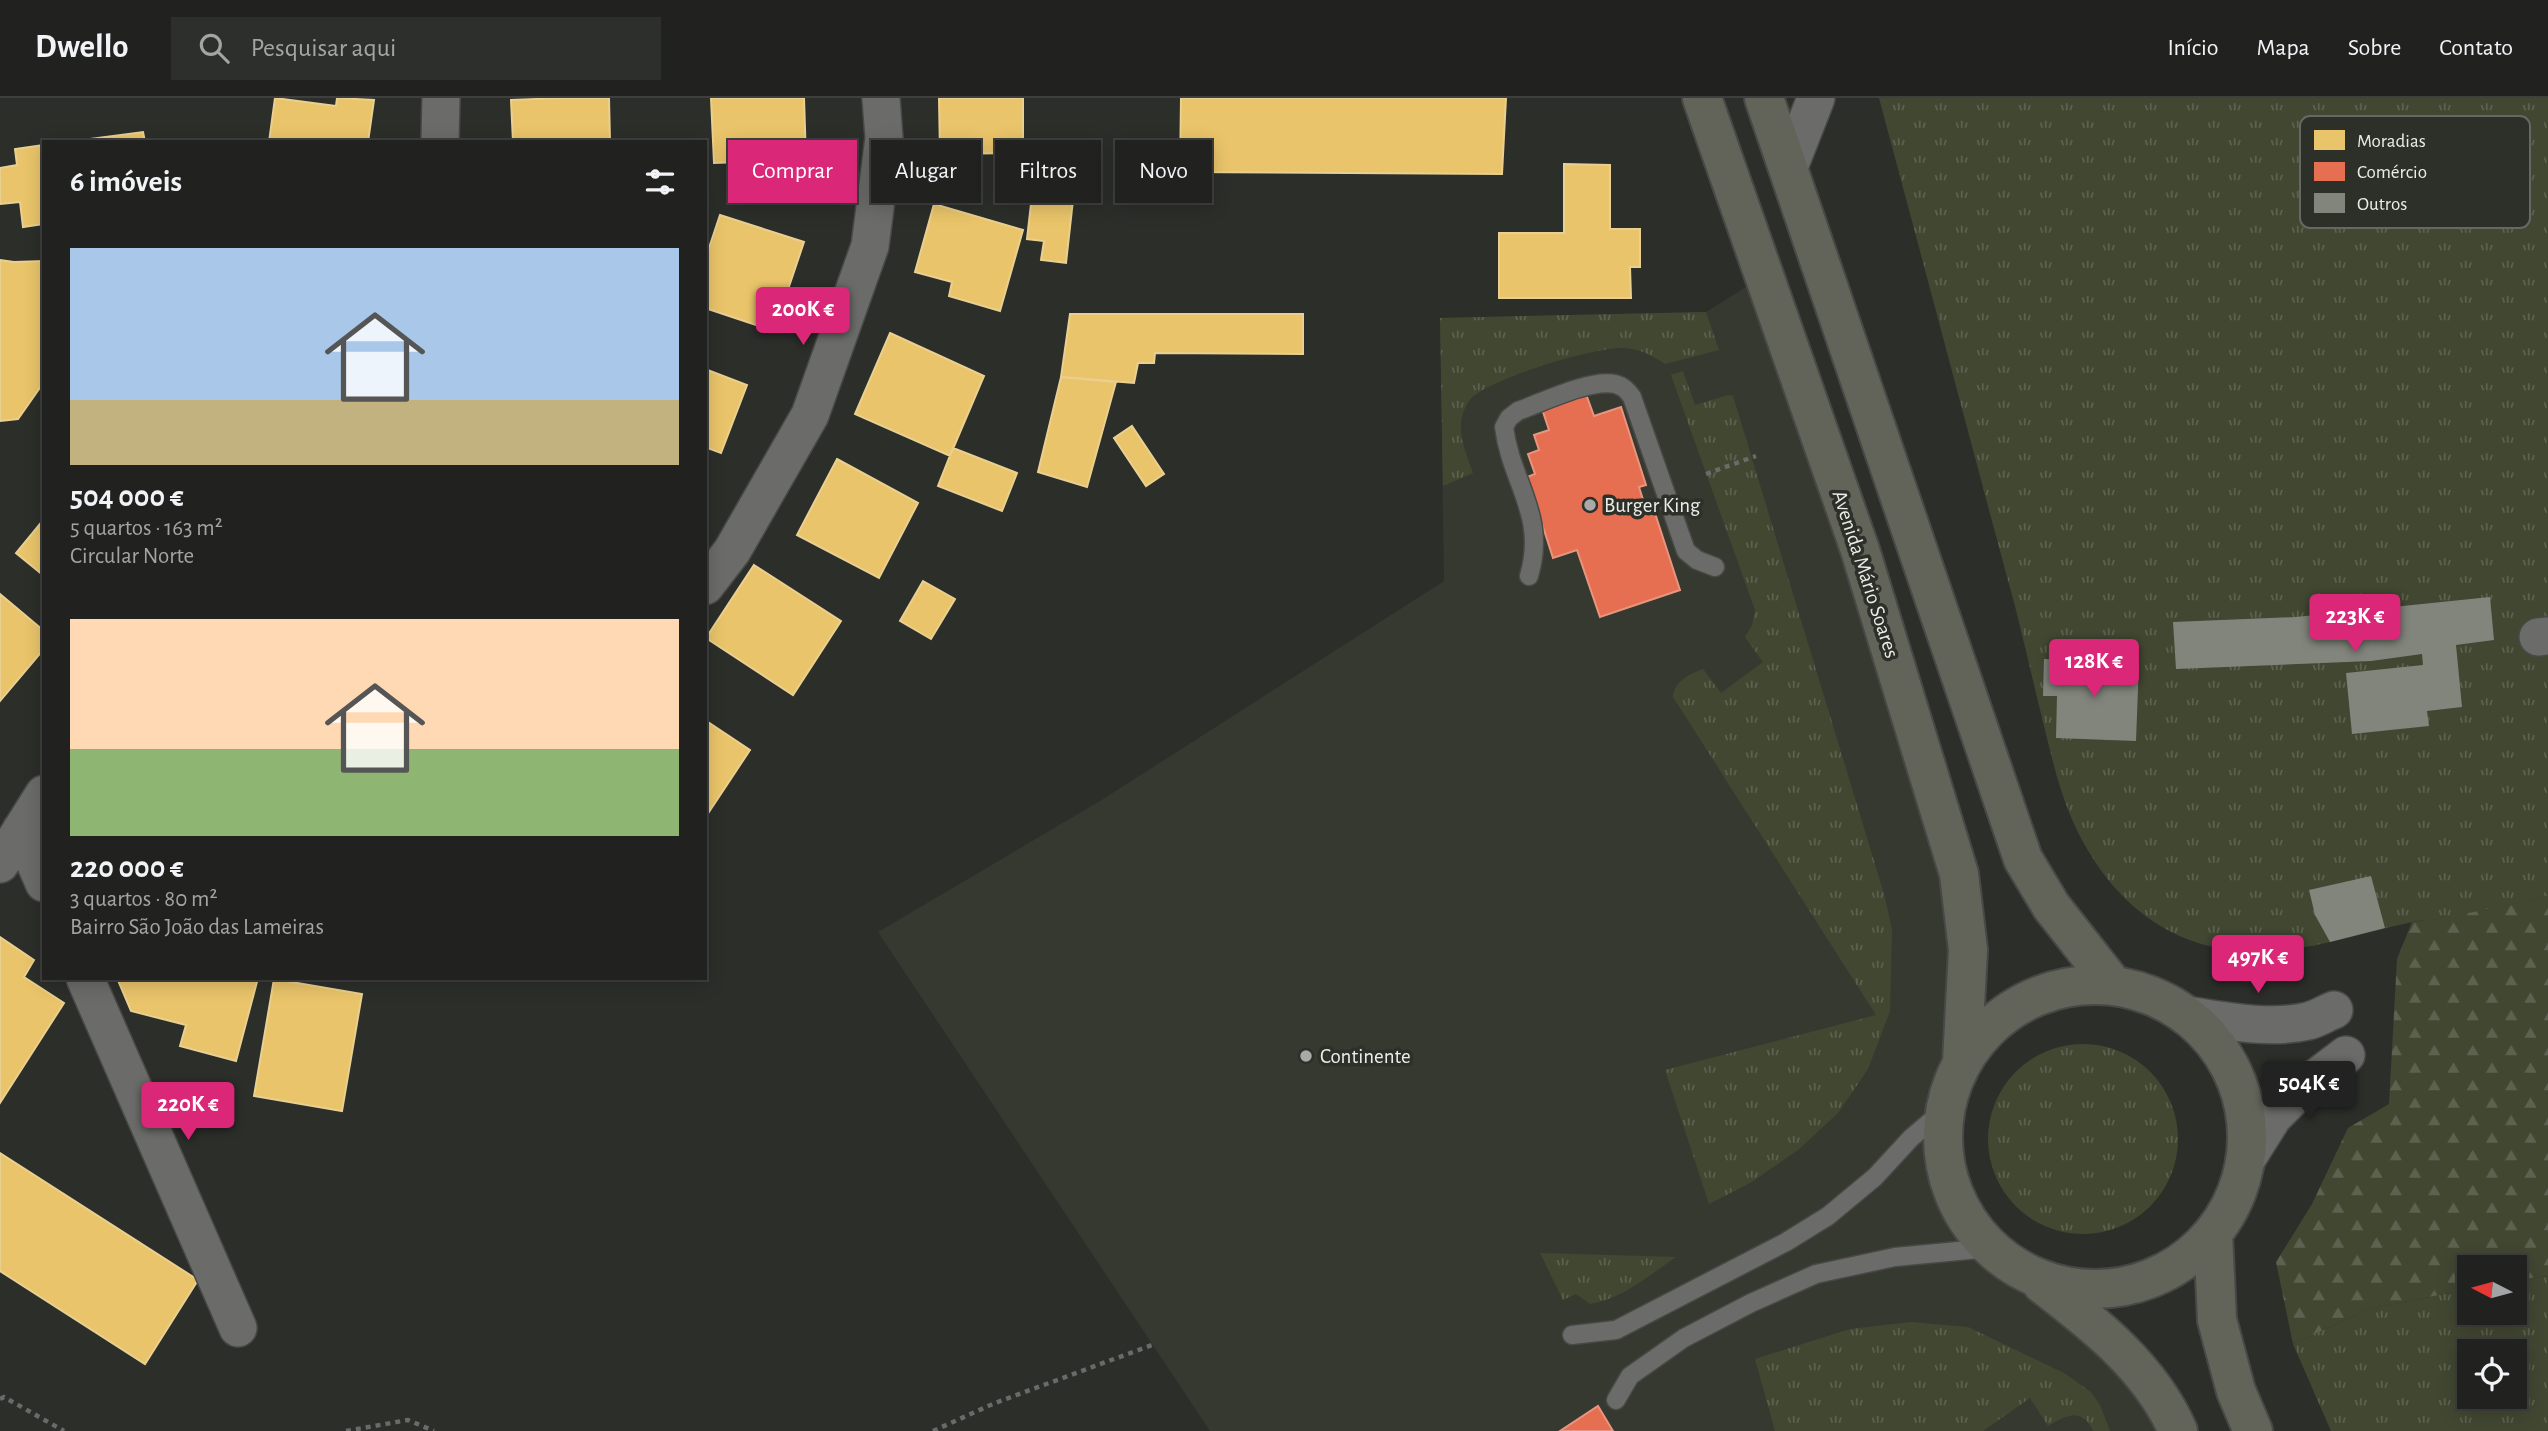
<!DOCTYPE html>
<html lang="pt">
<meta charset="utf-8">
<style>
:root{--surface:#212220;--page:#2d2f2d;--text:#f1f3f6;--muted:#a2a4a5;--line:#3e3f3e;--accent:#db2777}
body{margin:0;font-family:"Alegreya Sans",sans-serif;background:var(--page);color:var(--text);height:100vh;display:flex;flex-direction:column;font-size:26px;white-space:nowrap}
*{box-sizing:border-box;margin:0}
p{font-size:23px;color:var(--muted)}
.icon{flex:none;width:38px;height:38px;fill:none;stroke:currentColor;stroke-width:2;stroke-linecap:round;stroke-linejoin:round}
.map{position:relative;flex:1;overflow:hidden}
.sheet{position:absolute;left:42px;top:42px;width:665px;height:840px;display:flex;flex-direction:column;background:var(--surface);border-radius:0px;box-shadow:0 4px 18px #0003,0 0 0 2px var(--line)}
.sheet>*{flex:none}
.banner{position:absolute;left:728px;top:42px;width:665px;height:63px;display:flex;gap:14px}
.needle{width:46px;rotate:276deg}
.controls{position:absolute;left:2457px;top:1157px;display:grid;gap:14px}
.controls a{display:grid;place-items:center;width:70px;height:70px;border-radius:0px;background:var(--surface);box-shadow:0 4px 18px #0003,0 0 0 2px var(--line);font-size:35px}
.price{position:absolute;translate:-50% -60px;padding:0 16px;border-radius:7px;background:var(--accent);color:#fff;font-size:23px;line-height:46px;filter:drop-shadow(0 2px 4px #0008)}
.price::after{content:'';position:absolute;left:50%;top:42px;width:21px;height:16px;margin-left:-10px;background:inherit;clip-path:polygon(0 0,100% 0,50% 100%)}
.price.selected{background:#222;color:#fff}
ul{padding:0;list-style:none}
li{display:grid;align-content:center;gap:14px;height:371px;padding:0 28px}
li span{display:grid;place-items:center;height:217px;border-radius:0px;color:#555}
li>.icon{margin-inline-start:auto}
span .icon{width:126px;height:126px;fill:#fffc;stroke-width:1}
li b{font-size:30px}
h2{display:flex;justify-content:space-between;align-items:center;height:84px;padding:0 28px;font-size:30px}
.pill{padding:0 24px;border-radius:0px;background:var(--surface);box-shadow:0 4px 18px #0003,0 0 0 2px var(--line);font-size:24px;line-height:63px}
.pill.selected{background:var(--accent);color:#fff}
header{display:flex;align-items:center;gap:42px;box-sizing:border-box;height:98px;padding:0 35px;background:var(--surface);border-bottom:2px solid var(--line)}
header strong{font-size:33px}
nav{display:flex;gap:38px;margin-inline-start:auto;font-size:24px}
.search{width:490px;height:63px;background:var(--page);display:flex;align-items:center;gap:18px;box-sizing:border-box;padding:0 24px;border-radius:0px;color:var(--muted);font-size:26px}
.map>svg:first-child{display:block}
.built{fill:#36392f}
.grass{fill:url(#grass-tufts);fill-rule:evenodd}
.forest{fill:url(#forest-firs)}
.homes{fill:#e9c46a;stroke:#ead090;stroke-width:2}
.shops{fill:#e76f51;stroke:#e8957f;stroke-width:2}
.building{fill:#82857c}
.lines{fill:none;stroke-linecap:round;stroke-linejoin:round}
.service-casing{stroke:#484947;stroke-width:21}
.minor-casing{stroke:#484947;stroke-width:40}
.primary-casing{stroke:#484947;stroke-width:42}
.path{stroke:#6a6a68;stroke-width:4.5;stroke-dasharray:5 5;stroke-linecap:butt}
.service{stroke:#6b6b69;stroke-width:18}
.minor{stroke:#6b6b69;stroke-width:37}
.primary{stroke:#62645a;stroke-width:38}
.poi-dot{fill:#a9aaa7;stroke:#2d2f29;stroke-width:2.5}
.labels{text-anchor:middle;stroke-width:7;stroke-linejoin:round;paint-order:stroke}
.poi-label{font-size:21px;fill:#ecedea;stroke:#2d2f29;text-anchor:start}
.street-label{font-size:21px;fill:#ecedea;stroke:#2d2f29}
.key{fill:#2d2f29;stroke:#666863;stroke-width:2}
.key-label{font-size:19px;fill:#ecedea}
</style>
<header>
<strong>Dwello</strong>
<div class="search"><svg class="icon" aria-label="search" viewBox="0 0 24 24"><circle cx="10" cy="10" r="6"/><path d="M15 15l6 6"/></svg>Pesquisar aqui</div>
<nav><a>Início</a><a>Mapa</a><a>Sobre</a><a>Contato</a></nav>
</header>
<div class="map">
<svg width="2548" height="1333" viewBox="0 0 2548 1333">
<defs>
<pattern id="grass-tufts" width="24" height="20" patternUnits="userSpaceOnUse" patternTransform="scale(1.75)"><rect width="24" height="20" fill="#424732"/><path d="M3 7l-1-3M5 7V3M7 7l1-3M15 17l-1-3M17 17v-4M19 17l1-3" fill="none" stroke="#5d6250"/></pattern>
<pattern id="forest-firs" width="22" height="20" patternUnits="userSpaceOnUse" patternTransform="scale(1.75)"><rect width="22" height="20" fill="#424732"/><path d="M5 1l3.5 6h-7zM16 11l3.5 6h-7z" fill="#5d6250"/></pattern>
</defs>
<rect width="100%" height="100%" fill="#2c2e2a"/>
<path class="built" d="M1765,177L1968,852L1962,964L1946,1106L2080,1192L2174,1333H1210L878,834L1100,703L1444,483L1440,220L1706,214Z"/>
<path class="grass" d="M1879,0H2548V798C2516,805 2485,812 2453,819C2439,822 2423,821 2408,825C2333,841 2264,871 2187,841C2140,823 2105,785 2082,742C2063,707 2054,669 2045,632C2035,592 2026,552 2016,512C1970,342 1925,171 1879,0Z
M1706,214L1719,252L1665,266C1652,257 1642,252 1626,250C1600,247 1483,282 1469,303C1453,327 1464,350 1473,375L1443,388L1440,220Z
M1683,273L1695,307L1728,297L1733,298L1884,796L1892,831L1890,913L1868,971L1838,1015L1798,1052L1750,1085L1709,1106L1665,972L1876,917L1673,599C1674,584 1689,576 1703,571L1721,595L1763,564L1745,539L1752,527L1755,512L1671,277Z
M1988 1041a95 95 0 1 1 190 0a95 95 0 1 1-190 0Z
M1540,1155L1676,1159C1650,1177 1622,1201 1590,1206L1576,1196L1563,1202Z
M2548,1178V1333H2331L2293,1246L2369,1211L2469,1191V1214H2515V1182ZM2469,1253H2515V1298H2469Z
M1911,1224L1968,1229L2064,1275L2091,1294L2100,1307L2110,1333H2093C2082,1308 2065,1318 2048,1328L2030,1300L1983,1333H1775L1755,1261L1850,1231Z"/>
<path class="forest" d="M2548,798V1178L2515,1182V1169H2469V1191L2369,1211L2293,1246L2276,1164L2312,1106L2348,1030L2389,1006L2397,861L2412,824L2450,819Z"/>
<path class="homes" d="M275,0L336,8L337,0L374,2L368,44H269Z
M561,0H609L610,44H513L511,2Z
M711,0H804L806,62L714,65Z
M939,0H1023V55L940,56Z
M1181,0H1506L1502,76L1180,74Z
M143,34L145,44H67Z
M44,47V126L23,129L20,104L0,106V70L17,67L15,51Z
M1564,66L1610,67V131H1640V169H1630L1631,200H1499V135H1564Z
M1032,97L1073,102L1066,165L1041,162L1044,143L1027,141Z
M934,106L1023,132L1000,213L949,198L952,184L915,174Z
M720,117L804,144L774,233L705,210V162Z
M0,162L14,164L44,163V284L18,321L0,323Z
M1070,216H1303V256L1155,255L1154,265H1138L1134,285L1061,279Z
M890,235L984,278L950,358L855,316Z
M705,271L747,287L721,355L705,349Z
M1061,279L1116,284L1087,389L1038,374Z
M1132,328L1164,376L1146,388L1114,340Z
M953,350L1017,375L1002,413L938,388Z
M837,361L918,405L879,480L797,437Z
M44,421V478L16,455Z
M754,467L841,523L793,597L706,540Z
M923,483L955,501L931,541L900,523Z
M0,496L44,533V551L0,603Z
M705,622L750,652L705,720Z
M0,839L34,862L24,879L64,905L0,1005Z
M117,880H258L236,963L180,948L186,927L131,913Z
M274,881L362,896L342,1013L254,998Z
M0,1055L198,1182L145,1266L0,1173Z"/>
<path class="shops" d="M1586,296L1594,318L1621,309L1646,387L1639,389L1645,408L1652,406L1680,492L1600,519L1577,452L1553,460L1527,379L1535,376L1528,356L1539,352L1534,337L1549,332L1542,311Z
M1598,1308L1613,1333H1560Z"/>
<path class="building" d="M2490,499L2494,542L2456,547L2462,609L2427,613L2429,628L2352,636L2346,575L2423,567L2422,556L2371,563L2176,571L2173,524L2296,519Z
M2044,561L2139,565L2136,643L2056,640L2057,598H2043Z
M2371,778L2385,830L2330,844L2315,817L2309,792Z"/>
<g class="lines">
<defs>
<path id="service" d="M1529,478C1547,417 1511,385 1504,329L1509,320L1518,313C1543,304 1589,281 1615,286C1623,288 1627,292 1632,299L1686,453L1697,462L1715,469
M1572,1237L1616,1232L1786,1144L1828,1118L1875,1079L1911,1040L1945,1011
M1616,1302L1630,1278L1684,1240L1751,1205L1816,1176L1895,1159L1990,1150"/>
<path id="minor" d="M440,44L441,0
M1789,69L1816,0
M705,488L732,453L810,317L870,148L884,40L881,0
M2538,539L2548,538
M21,732L44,785
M0,766L44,696
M85,880L238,1230
M2187,917C2225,923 2271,932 2308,923C2317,921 2326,915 2334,912
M2246,1062L2273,1019L2300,992L2346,957"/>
<path id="primary" d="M1702,0L1860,452L1959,776L1968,852L1962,964
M1764,0L2023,761L2051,808L2113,887
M1943 1039a152 152 0 1 1 304 0a152 152 0 1 1-304 0Z
M2213,1136L2217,1222L2236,1293L2253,1333
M2042,1186C2095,1227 2150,1269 2178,1333"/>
</defs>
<use href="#service" class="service-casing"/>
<use href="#minor" class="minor-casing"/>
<use href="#primary" class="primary-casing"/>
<path class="path" d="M1706,376L1756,358
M0,1301L4,1299L64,1333
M346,1333L408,1322L434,1333
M933,1333L995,1305L1152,1247"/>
<use href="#service" class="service"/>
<use href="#minor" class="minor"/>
<use href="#primary" class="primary"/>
</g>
<g class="poi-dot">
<circle cx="1590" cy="407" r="7"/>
<circle cx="1306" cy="958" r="7"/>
</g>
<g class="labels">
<g class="poi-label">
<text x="1604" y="414">Burger King</text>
<text x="1320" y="965">Continente</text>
</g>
<g class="street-label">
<text transform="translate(1866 476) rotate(72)" y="7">Avenida Mário Soares</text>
</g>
</g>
<rect x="2300" y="18" width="230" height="112" rx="10" class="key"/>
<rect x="2314" y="32" width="31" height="20" fill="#e9c46a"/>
<rect x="2314" y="64" width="31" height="19" fill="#e76f51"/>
<rect x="2314" y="95" width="31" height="20" fill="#82857c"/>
<g class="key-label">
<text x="2357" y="49">Moradias</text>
<text x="2357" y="80">Comércio</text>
<text x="2357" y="112">Outros</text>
</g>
</svg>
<div class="controls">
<a><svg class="needle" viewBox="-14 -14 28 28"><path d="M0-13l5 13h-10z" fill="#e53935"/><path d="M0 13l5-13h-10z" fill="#a2a4a5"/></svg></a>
<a><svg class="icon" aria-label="locate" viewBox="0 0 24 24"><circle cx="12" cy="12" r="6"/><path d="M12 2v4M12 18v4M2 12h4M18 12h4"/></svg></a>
</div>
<b class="price" style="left:803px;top:249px">200K €</b>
<b class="price" style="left:2355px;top:556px">223K €</b>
<b class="price" style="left:2094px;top:601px">128K €</b>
<b class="price" style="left:2258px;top:897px">497K €</b>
<b class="price selected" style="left:2309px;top:1023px">504K €</b>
<b class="price" style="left:188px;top:1044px">220K €</b>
<div class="banner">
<a class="pill selected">Comprar</a>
<a class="pill">Alugar</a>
<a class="pill">Filtros</a>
<a class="pill">Novo</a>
</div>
<section class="sheet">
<h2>6 imóveis<svg class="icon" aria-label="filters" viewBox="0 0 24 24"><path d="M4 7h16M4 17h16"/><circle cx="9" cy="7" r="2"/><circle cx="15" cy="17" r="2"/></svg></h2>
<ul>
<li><span style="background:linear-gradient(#a9c7e8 70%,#c2b280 0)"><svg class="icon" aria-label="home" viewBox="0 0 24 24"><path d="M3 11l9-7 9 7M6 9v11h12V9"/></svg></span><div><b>504 000 €</b><p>5 quartos · 163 m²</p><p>Circular Norte</p></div></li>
<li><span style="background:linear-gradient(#ffd9b3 60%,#8fb573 0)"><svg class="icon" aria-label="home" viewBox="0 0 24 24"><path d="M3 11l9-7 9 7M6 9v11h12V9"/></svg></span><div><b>220 000 €</b><p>3 quartos · 80 m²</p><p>Bairro São João das Lameiras</p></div></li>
</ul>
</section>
</div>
